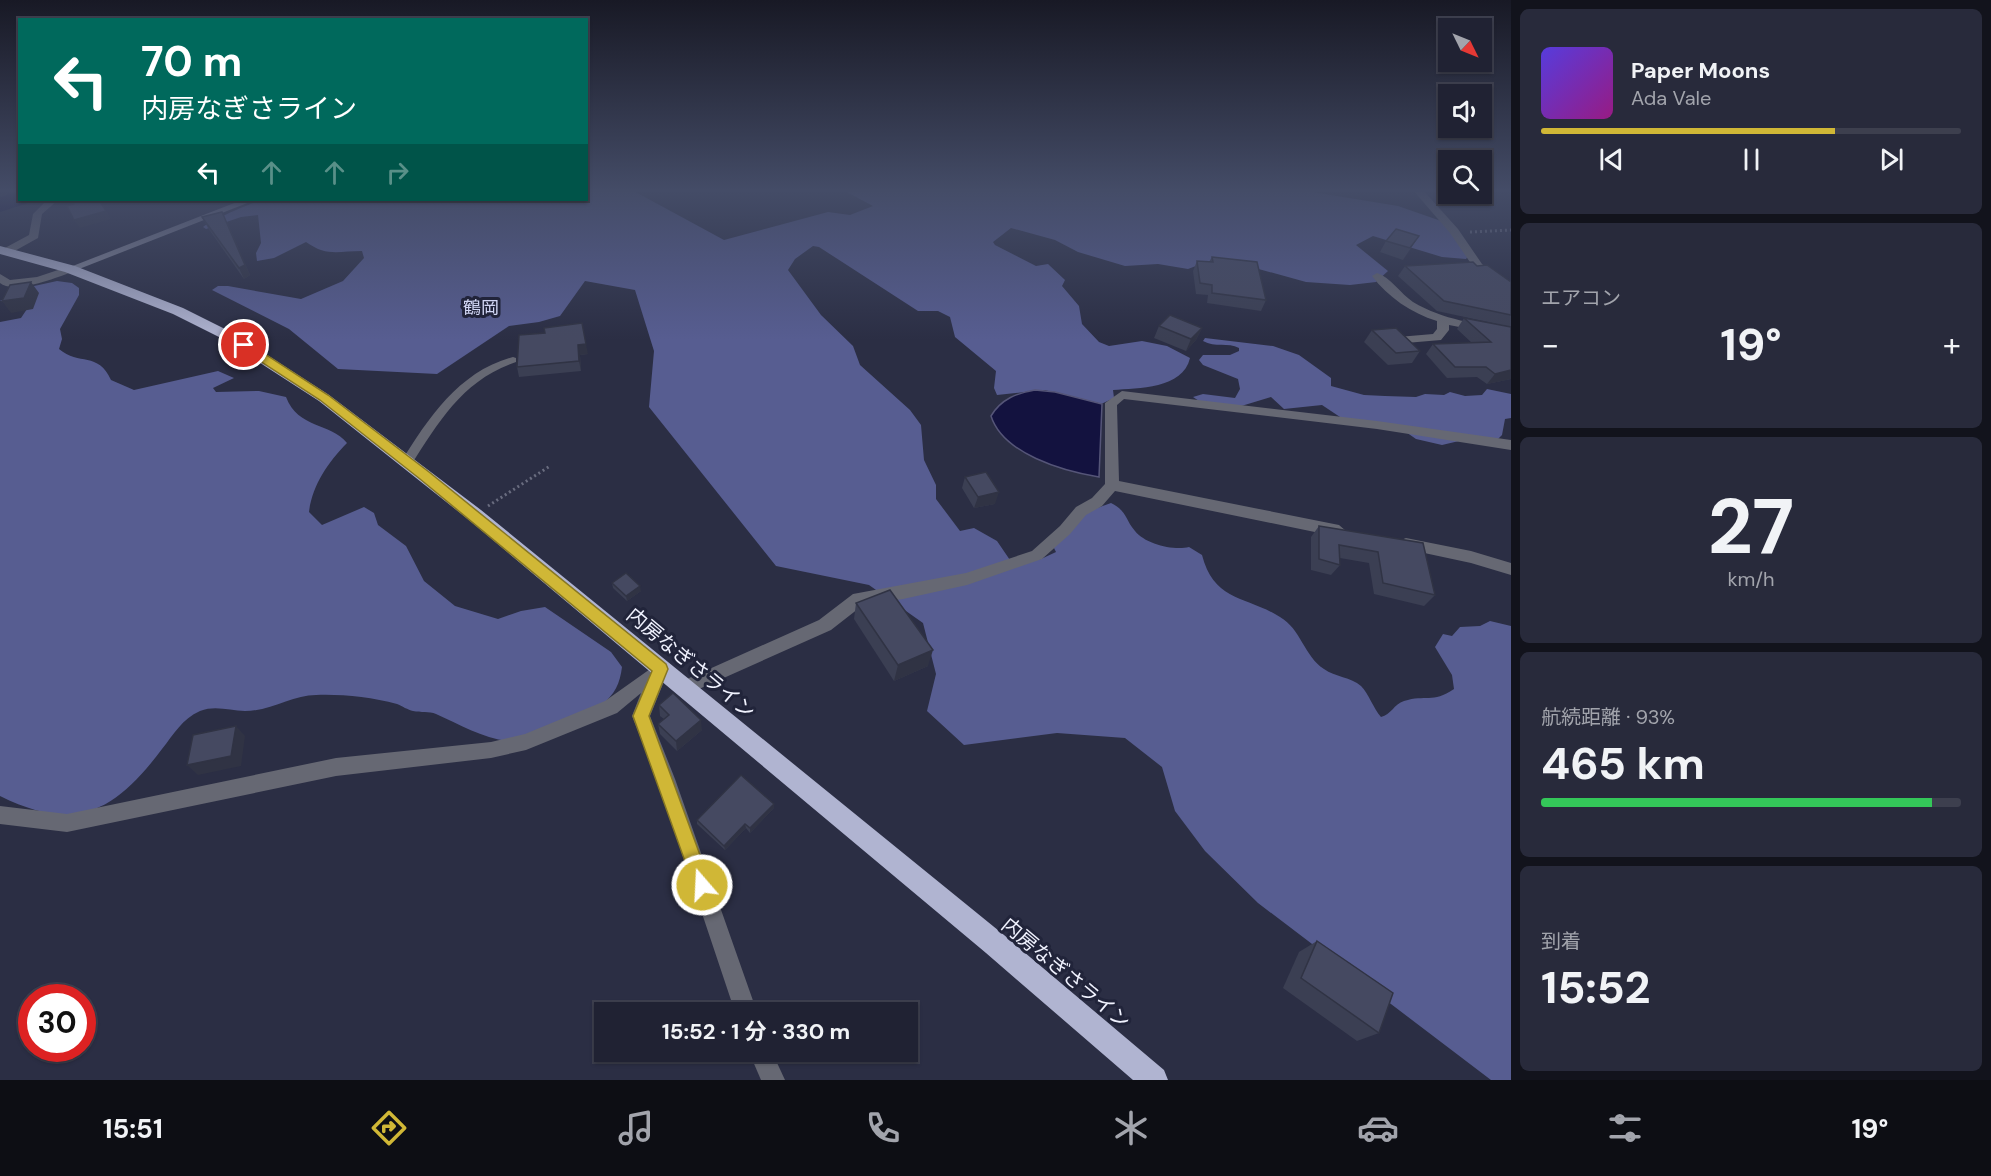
<!DOCTYPE html>
<html lang="ja">
<head>
<meta charset="utf-8">
<style>
	:root { --surface:#202233; --page:#282a3b; --text:#f1f3f6; --muted:#a2a4ac; --line:#3d3f4e; --accent:#d0b736 }
	body { margin:0; font-family:"DM Sans","Noto Sans JP",sans-serif; background:var(--page); color:var(--text); height:100vh; display:flex; flex-direction:column; font-size:22px; white-space:nowrap }
	* { box-sizing:border-box; margin:0 }
	p { font-size:20px; color:var(--muted) }
	.icon { flex:none; width:33px; height:33px; fill:none; stroke:currentColor; stroke-width:2; stroke-linecap:round; stroke-linejoin:round }
	.map { position:relative; flex:1; overflow:hidden }
	.drawer { display:flex; flex-direction:column; gap:9px; padding:9px; background:#12131c; width:480px }
	.drawer>* { flex:none }
	.top-card { position:absolute; left:18px; top:18px; width:570px; height:183px; border-radius:0px; box-shadow:0 2px 4px #0004,0 0 0 2px var(--line); background:#00695c; color:#fff; overflow:hidden }
	.needle { width:39px; rotate:133deg }
	.fabs { position:absolute; left:1438px; top:18px; display:grid; gap:12px }
	.fabs a { display:grid; place-items:center; width:54px; height:54px; border-radius:0px; background:var(--surface); box-shadow:0 2px 4px #0004,0 0 0 2px var(--line); font-size:30px }
	.speed { position:absolute; left:18px; top:984px; display:flex; gap:12px; font-size:30px; font-weight:700; text-align:center }
	.speed>* { display:grid; place-content:center; width:78px; height:78px; border-radius:50%; background:var(--surface); box-shadow:0 2px 4px #0004,0 0 0 2px var(--line); line-height:1 }
	.speed .limit { border:9px solid #d22; background:#fff; color:#111 }
	.pin { position:absolute; display:grid; place-items:center; width:51px; height:51px; color:#fff; margin:-26px; border:3px solid #fff; border-radius:50%; box-shadow:0 2px 6px #0007 }
	.me { position:absolute; width:66px; margin:-33px; rotate:341deg; stroke-linejoin:round; filter:drop-shadow(0 0 4px #0008) }
	.turn { display:flex; align-items:center; gap:21px; height:126px; padding:0 24px; font-size:27px }
	.turn .icon { width:78px; height:78px; stroke-width:2.5 }
	.turn b { display:block; font-size:42px; line-height:51px }
	.lanes { display:flex; align-items:center; height:57px; padding:0 24px; background:#0003; justify-content:center; gap:30px; direction:ltr }
	.lanes .off { opacity:.35 }
	.big { font-size:45px; font-weight:700; line-height:1.1 }
	.drawer .card { flex:1; display:flex; flex-direction:column; justify-content:center; gap:9px; min-width:0; padding:0 21px; border-radius:9px; background:var(--page) }
	.drawer .dial { align-items:center; gap:0 }
	.dial b { font-size:78px; line-height:1 }
	.song { display:flex; align-items:center; gap:18px }
	.cover { width:72px; height:72px; border-radius:9px; background:linear-gradient(135deg,hsl(250 70% 55%),hsl(310 70% 35%)) }
	.played { height:6px; border-radius:3px; background:linear-gradient(90deg,var(--accent) 70%,var(--line) 70%) }
	.keys { display:flex; justify-content:space-around; direction:ltr }
	.heat { display:flex; justify-content:space-between; align-items:center; font-size:33px; direction:ltr }
	.charge { height:9px; border-radius:4px; background:linear-gradient(90deg,#34c759 93%,var(--line) 0) }
	.trip { position:absolute; left:594px; top:1002px; width:324px; height:60px; border-radius:0px; background:var(--surface); box-shadow:0 2px 4px #0004,0 0 0 2px var(--line); font-weight:700; line-height:60px; text-align:center }
	.tabs { display:flex; height:96px; justify-content:space-around; align-items:center; background:#0d0e14; color:var(--muted) }
	.tabs .icon { width:42px; height:42px }
	.tabs .on { color:var(--accent) }
	.tabs b { font-size:27px; color:var(--text) }
	main { display:flex; flex:1; min-height:0 }
	.map>svg:first-child { display:block }
</style>
</head>
<body>
<main>
<div class="map">
<svg width="1511" height="1080" viewBox="0 0 1511 1080">
	<rect width="100%" height="100%" fill="#2b2e44"/>
	<!-- forest -->
	<g fill="#575d91">
		<path d="M587,189H630L724,240L828,212L850,215L873,206L841,189H1294L1398,206L1444,222L1468,256L1466,259L1442,257L1373,236L1356,245L1388,271L1376,282L1350,285L1306,282L1255,268L1201,264L1188,269L1158,264L1125,266L1078,252L1055,240L1011,228L993,242L995,245L1036,266L1048,264L1065,280L1062,286L1079,306L1082,324L1099,342L1109,346L1142,341L1167,346L1190,358C1183,389 1138,388 1113,390L1114,398L1099,405L1045,390L997,395L994,388L996,371L955,337L950,317L938,311H918L819,247L813,246L795,259L788,270L821,315L853,346L860,365L910,410L921,425L924,460L936,485V499L960,531L974,528L997,541L1012,563L1041,559L1056,552L1052,544L1086,512L1111,503C1128,512 1124,518 1135,531C1145,544 1174,551 1189,547L1202,555C1214,602 1247,596 1280,617C1301,629 1304,656 1324,669C1335,677 1351,677 1361,686C1369,694 1373,708 1381,717C1391,715 1394,704 1404,701C1426,694 1432,704 1454,689L1452,675L1435,647L1443,634L1452,636L1460,627L1480,626L1490,621L1511,626V1080H1491L1258,903L1205,851L1175,811L1162,767L1125,738L1057,733L964,745L927,711L936,674L923,623L869,585L776,566L649,407L654,351L635,290L585,281L560,316L539,322L509,326L437,374L338,369L289,329L212,290L218,286H228L301,299L343,281L364,258L362,251C338,251 327,257 306,242L274,258L257,261L256,253L261,243L258,215L241,217L206,229L203,227C210,221 256,200 264,200C284,197 302,204 321,200H586Z"/>
		<path d="M57,281L72,283L79,288V295L60,329L62,339L59,349C79,366 98,351 111,380L134,390L218,371L234,378L213,388L216,392L259,391L286,397C298,429 330,422 347,443C328,462 312,486 309,512L322,525L364,507L374,513L378,525L406,546L424,581L455,606L498,619L521,611L545,607L611,652L622,667C620,683 615,695 601,705C594,710 514,741 508,741C482,738 459,724 436,714C429,711 421,713 413,711C408,710 402,706 397,704C371,697 341,694 316,695C293,695 271,711 245,711C230,711 216,705 200,711C182,719 174,734 162,749C114,813 75,833 0,796V322L21,318L27,309L11,301H0L25,288Z"/>
		<path d="M1205,338L1273,346L1299,355L1331,378V386L1364,395L1385,396L1416,397L1425,394L1444,395L1450,392L1465,396L1482,395L1487,389L1511,394V418L1505,419L1502,435L1494,443L1459,441L1442,445L1416,439L1403,430L1346,421L1322,405L1284,409L1271,397L1238,407L1199,401L1193,397L1203,394L1235,398L1240,389L1238,379L1203,365L1199,360L1203,355H1230L1239,351V348C1228,342 1215,348 1203,341Z"/>
	</g>
	<!-- water -->
	<path fill="#13123f" stroke="#555578" stroke-width="1.5" d="M1035,390L1055,392L1102,404L1099,477C1063,471 1003,454 991,416C1001,399 1017,393 1035,390Z"/>
	<g fill="none" stroke-linecap="round" stroke-linejoin="round">
		<!-- river -->
		<path fill="#13123f" fill-rule="evenodd" d="M20,191V200H30L28,203L0,212V197Z"/>
		<!-- path -->
		<g stroke="#696c7f" stroke-width="3" stroke-dasharray="2 3" stroke-linecap="butt">
			<path d="M1470,232L1511,230"/>
			<path d="M488,506L550,466"/>
		</g>
		<!-- lane -->
		<path fill="#666873" fill-rule="evenodd" d="M513,357L516,358V362C463,380 440,420 411,465H403L401,462C429,417 460,371 513,357Z"/>
		<!-- street -->
		<g fill="#666873" fill-rule="evenodd">
			<path d="M1412,189H1422L1458,229L1482,264L1511,288V297L1474,268L1450,233Z"/>
			<path d="M47,200H58L42,214L38,238L11,253H3V249L29,235L33,214Z"/>
			<path d="M70,266L75,269L74,271C59,277 13,295 0,283V274L10,280L37,277Z"/>
			<path d="M1377,273C1390,277 1401,294 1413,302C1443,320 1477,324 1511,329V337L1449,325V330L1441,340L1394,344V338L1398,337L1433,334L1437,329V321C1411,313 1388,297 1372,276Z"/>
			<path d="M1122,391L1377,421L1511,440V450L1377,429L1124,399L1117,405L1119,481L1339,525L1346,531L1344,535L1339,537L1115,491L1102,506L1086,515L1070,534L1042,559L967,585L903,599L863,605L831,630L690,693L684,696L678,693L675,688L678,683L819,620L853,594L966,573L1032,551L1060,526L1076,507L1092,498L1105,484V403Z"/>
			<path d="M1406,538L1471,551L1511,563V575L1471,563L1401,548L1398,544L1401,540Z"/>
			<path d="M660,662L666,664L669,669L650,716L675,779L757,1012H735L657,779L632,716L641,693L617,713L526,750L491,758L336,776L67,832L0,824V806L67,814L336,758L491,742L525,734L605,701Z"/>
			<path d="M749,1052H772L785,1080H761Z"/>
		</g>
		<!-- secondary -->
		<path fill="#848799" fill-rule="evenodd" d="M242,200H255L74,271L65,269Z"/>
		<!-- highway -->
		<path fill="#b0b4d1" fill-rule="evenodd" d="M0,246L75,266L183,308L233,333L329,395L481,510L1004,935L1164,1070L1168,1080H1133L986,953L469,520L319,401L223,339L173,314L65,272L0,254Z"/>
	</g>
	<!-- wall -->
	<g fill="#3b3f53">
		<path d="M202,217L227,222L250,275L244,279L208,228Z"/>
		<path d="M1419,236L1403,260L1380,252L1386,241Z"/>
		<path d="M1212,257L1266,300L1261,311L1207,303L1208,295L1196,294L1193,271L1197,261L1209,262Z"/>
		<path d="M1405,266H1477L1511,282V327L1437,311L1398,276Z"/>
		<path d="M1464,318L1511,327V379L1487,384L1477,377L1447,378L1426,354L1433,344L1472,343L1457,329Z"/>
		<path d="M1159,326L1202,328L1196,340L1186,351L1154,338Z"/>
		<path d="M1372,330L1420,351L1412,363L1388,365L1364,342Z"/>
		<path d="M519,335L588,354L580,355L581,371L519,377L517,367Z"/>
		<path d="M965,477L995,504L974,508L962,488Z"/>
		<path d="M1319,526L1423,543L1435,595L1424,606L1374,594L1369,563L1340,558V565L1331,575L1311,570V537Z"/>
		<path d="M612,583L641,591L627,601L613,588Z"/>
		<path d="M856,603L928,666L894,681L854,619Z"/>
		<path d="M659,705L702,730L677,751L660,734L658,724L664,719L660,716Z"/>
		<path d="M774,808L750,833L746,828L725,850L697,824V820Z"/>
		<path d="M1317,941L1379,1033L1357,1041L1283,988L1299,952Z"/>
	</g>
	<!-- shaded-wall -->
	<g fill="#303344">
		<path d="M100,200L111,219L80,228L74,220Z"/>
		<path d="M222,212L250,275L244,279L239,268Z"/>
		<path d="M31,282L39,293L33,309L11,313L2,301Z"/>
		<path d="M1202,328L1196,340L1186,351L1191,339Z"/>
		<path d="M586,344L588,354L580,355L581,371L579,361L578,345Z"/>
		<path d="M1511,370V379L1487,384L1495,374Z"/>
		<path d="M999,492L995,504L974,508L978,497Z"/>
		<path d="M640,586L641,591L627,601L626,596Z"/>
		<path d="M933,650L928,666L894,681L898,665Z"/>
		<path d="M701,720L702,730L677,751L676,741Z"/>
		<path d="M236,726L245,736L241,766L198,775L187,765Z"/>
		<path d="M774,804V808L750,833V828Z"/>
		<path d="M745,824L746,828L725,850L724,846Z"/>
	</g>
	<!-- building -->
	<g fill="#454961" stroke="#303344" stroke-width="1.5">
		<path d="M70,200H99L106,211L74,220L67,206L74,204Z"/>
		<path d="M222,212L245,265L239,268L202,217Z"/>
		<path d="M1396,229L1419,236L1410,248L1386,241Z"/>
		<path d="M1212,257L1257,262L1266,300L1212,293V285L1200,283L1197,261L1213,262Z"/>
		<path d="M1473,262L1477,266L1487,265L1511,282V315L1444,301L1405,266Z"/>
		<path d="M31,282L24,298L2,301L10,285Z"/>
		<path d="M1170,315L1202,328L1191,339L1159,326Z"/>
		<path d="M1464,318L1511,327V370L1495,374L1486,367H1455L1433,344L1491,342Z"/>
		<path d="M582,323L586,344L578,345L579,361L517,367L519,335L545,333L544,328Z"/>
		<path d="M1396,328L1420,351L1396,353L1372,330Z"/>
		<path d="M986,472L999,492L978,497L965,477Z"/>
		<path d="M1319,526L1423,543L1435,595L1383,583L1378,552L1339,545L1340,565L1319,559Z"/>
		<path d="M626,573L640,586L626,596L612,583Z"/>
		<path d="M890,590L933,650L898,665L856,603Z"/>
		<path d="M673,693L701,720L676,741L658,724L669,715L659,705Z"/>
		<path d="M236,726L231,756L187,765L193,735Z"/>
		<path d="M741,775L774,804L750,828L745,824L724,846L697,820Z"/>
		<path d="M1317,941L1393,993L1379,1033L1301,978Z"/>
	</g>
	<!-- sky -->
	<linearGradient id="sky" x2="0" y2="1"><stop stop-color="#181925"/><stop offset="0.56" stop-color="#444c67"/><stop offset="1" stop-color="#444c67" stop-opacity="0"/></linearGradient>
	<rect width="1511" height="340" fill="url(#sky)"/>
	<!-- route -->
	<path fill="#d0b736" stroke="#877723" stroke-width="1.5" d="M240,343H248L328,395L429,472L666,664L668,669L649,716L711,885L709,892L702,894L696,892L633,716L652,671L420,479L320,400L240,348Z"/>
	<g text-anchor="middle" dominant-baseline="central" stroke-width="6" stroke-linejoin="round" paint-order="stroke">
		<!-- far-quarter labels -->
		<g font-size="18" fill="#d1d6f4" stroke="#21243a">
			<text x="481" y="308">鶴岡</text>
		</g>
		<!-- street labels -->
		<g font-size="20" fill="#f0f2fe" stroke="#21243a">
			<text transform="translate(691 663) rotate(40)">内房なぎさライン</text>
			<text transform="translate(1066 973) rotate(40)">内房なぎさライン</text>
		</g>
	</g>
</svg>
<div class="fabs">
<a><svg class="needle" viewBox="-14 -14 28 28"><path d="M0-13l5 13h-10z" fill="#e53935"/><path d="M0 13l5-13h-10z" fill="#a2a4ac"/></svg></a>
<a><svg class="icon" aria-label="sound" viewBox="0 0 24 24"><path d="M4 9h4l5-4v14l-5-4H4zM17 9q2 3 0 6"/></svg></a>
<a><svg class="icon" aria-label="search" viewBox="0 0 24 24"><circle cx="10" cy="10" r="6"/><path d="M15 15l6 6"/></svg></a>
</div>
<div class="speed"><div class="limit">30</div></div>
<div class="pin" style="left:244px;top:345px;background:#d93025"><svg class="icon" aria-label="arrive" viewBox="0 0 24 24"><path d="M6 21V4h12l-3 4 3 4H6"/></svg></div>
<svg class="me" style="left:702px;top:885px" viewBox="-20 -20 40 40"><circle r="17" fill="#d0b736" stroke="#fff" stroke-width="3"/><path d="M0-11L8 9 0 5-8 9z" fill="#fff"/></svg>
<div class="trip">15:52 · 1 分 · 330 m</div>
<div class="top-card">
<div class="turn"><svg class="icon" aria-label="left" viewBox="0 0 24 24"><path d="M17 20v-9H6M10 6l-5 5 5 5"/></svg><div><b>70 m</b>内房なぎさライン</div></div>
<div class="lanes"><svg class="icon" aria-label="left" viewBox="0 0 24 24"><path d="M17 20v-9H6M10 6l-5 5 5 5"/></svg><svg class="icon off" aria-label="ahead" viewBox="0 0 24 24"><path d="M12 20V5M6 11l6-6 6 6"/></svg><svg class="icon off" aria-label="ahead" viewBox="0 0 24 24"><path d="M12 20V5M6 11l6-6 6 6"/></svg><svg class="icon off" aria-label="right" viewBox="0 0 24 24"><path d="M7 20v-9h11M14 6l5 5-5 5"/></svg></div>
</div>
</div>
<section class="drawer">
<div class="card">
<div class="song"><i class="cover"></i><div><b>Paper Moons</b><p>Ada Vale</p></div></div>
<div class="played"></div>
<div class="keys"><svg class="icon" aria-label="previous" viewBox="0 0 24 24"><path d="M18 5L8 12l10 7zM5 5v14"/></svg><svg class="icon" aria-label="pause" viewBox="0 0 24 24"><path d="M8 5v14M16 5v14"/></svg><svg class="icon" aria-label="next" viewBox="0 0 24 24"><path d="M6 5l10 7-10 7zM19 5v14"/></svg></div>
</div>
<div class="card"><p>エアコン</p>
<div class="heat"><a>−</a><b class="big">19°</b><a>+</a></div>
</div>
<div class="card dial"><b>27</b><p>km/h</p></div>
<div class="card"><p>航続距離 · 93%</p><b class="big">465 km</b><div class="charge"></div></div>
<div class="card"><p>到着</p><b class="big">15:52</b></div>
</section>
</main>
<nav class="tabs">
<b>15:51</b>
<svg class="icon on" aria-label="directions" viewBox="0 0 24 24"><path d="M12 3l9 9-9 9-9-9zM9 14v-3h6M13 9l2 2-2 2"/></svg>
<svg class="icon" aria-label="music" viewBox="0 0 24 24"><path d="M9 18V5l10-2v13"/><circle cx="6" cy="18" r="3"/><circle cx="16" cy="16" r="3"/></svg>
<svg class="icon" aria-label="phone" viewBox="0 0 24 24"><path d="M5 4h4l2 5-3 2q2 4 5 5l2-3 5 2v4C11 20 4 13 5 4z"/></svg>
<svg class="icon" aria-label="climate" viewBox="0 0 24 24"><path d="M12 3v18M4 7l16 10M4 17L20 7"/></svg>
<svg class="icon" aria-label="car" viewBox="0 0 24 24"><path d="M5 17H2v-5l4-1 3-4h7l3 4 3 1v5h-3M9 17h6M6 11h13"/><circle cx="7" cy="17" r="2"/><circle cx="17" cy="17" r="2"/></svg>
<svg class="icon" aria-label="filters" viewBox="0 0 24 24"><path d="M4 7h16M4 17h16"/><circle cx="9" cy="7" r="2"/><circle cx="15" cy="17" r="2"/></svg>
<b>19°</b>
</nav>
</body>
</html>
